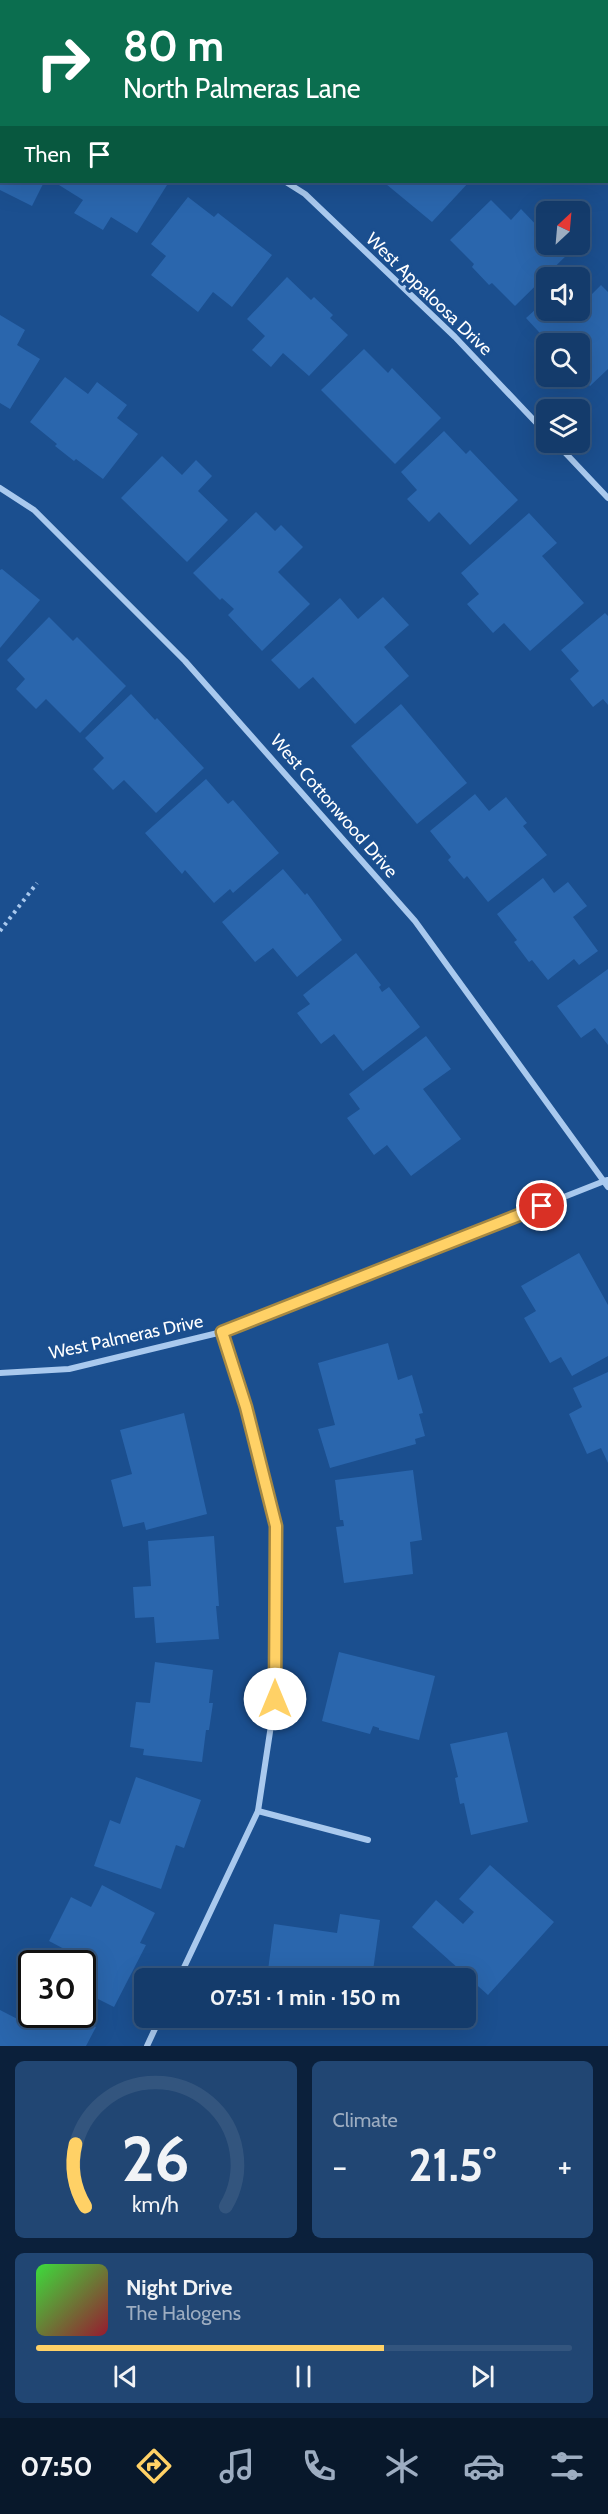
<!DOCTYPE html>
<html lang="en">
<head>
<meta charset="utf-8">
<style>
	:root { --surface:#143b6b; --page:#214673; --text:#f1f3f6; --muted:#9dadc1; --line:#33557e; --accent:#ffd166 }
	body { margin:0; font-family:Cabin,sans-serif; background:var(--page); color:var(--text); height:100vh; display:flex; flex-direction:column; font-size:22px; white-space:nowrap }
	* { box-sizing:border-box; margin:0 }
	p { font-size:20px; color:var(--muted) }
	.icon { flex:none; width:33px; height:33px; fill:none; stroke:currentColor; stroke-width:2; stroke-linecap:round; stroke-linejoin:round }
	.map { position:relative; height:2046px; overflow:hidden }
	.drawer { display:flex; flex-direction:column; gap:15px; padding:15px; background:#0b203b; flex:1 }
	.drawer>* { flex:none }
	.guide { position:absolute; left:0px; top:0px; width:609px; height:183px; box-shadow:0 6px 24px #0002,0 0 0 2px var(--line); background:#0b6e4f; color:#fff; overflow:hidden }
	.needle { width:39px; rotate:26deg }
	.buttons { position:absolute; left:536px; top:201px; display:grid; gap:12px }
	.buttons a { display:grid; place-items:center; width:54px; height:54px; border-radius:9px; background:var(--surface); box-shadow:0 6px 24px #0002,0 0 0 2px var(--line); font-size:30px }
	.speed { position:absolute; left:18px; top:1950px; display:flex; gap:12px; font-size:30px; font-weight:700; text-align:center }
	.speed>* { display:grid; place-content:center; width:78px; height:78px; border-radius:50%; background:var(--surface); box-shadow:0 6px 24px #0002,0 0 0 2px var(--line); line-height:1 }
	.speed .limit { border:3px solid #111; border-radius:9px; background:#fff; color:#111 }
	.pin { position:absolute; display:grid; place-items:center; width:51px; height:51px; color:#fff; margin:-26px; border:3px solid #fff; border-radius:50%; box-shadow:0 2px 6px #0007 }
	.me { position:absolute; width:66px; margin:-33px; rotate:0deg; stroke-linejoin:round; filter:drop-shadow(0 0 4px #0008) }
	.turn { display:flex; align-items:center; gap:21px; height:126px; padding:0 24px; font-size:27px }
	.turn .icon { width:78px; height:78px; stroke-width:2.5 }
	.turn b { display:block; font-size:42px; line-height:51px }
	.then { display:flex; align-items:center; height:57px; padding:0 24px; background:#0003; gap:12px; font-size:22px }
	.big { font-size:45px; font-weight:700; line-height:1.1 }
	.drawer .widget { flex:1; display:flex; flex-direction:column; justify-content:center; gap:9px; min-width:0; padding:0 21px; border-radius:9px; background:var(--page) }
	.drawer .dial { align-items:center; gap:0 }
	.dial svg { height:156px; overflow:visible; fill:none; stroke:var(--line); stroke-width:7; stroke-linecap:round; text-anchor:middle }
	.dial text { fill:var(--text); stroke:none }
	.song { display:flex; align-items:center; gap:18px }
	.cover { width:72px; height:72px; border-radius:9px; background:linear-gradient(135deg,hsl(120 70% 55%),hsl(350 70% 35%)) }
	.played { height:6px; border-radius:3px; background:linear-gradient(90deg,var(--accent) 65%,var(--line) 65%) }
	.keys { display:flex; justify-content:space-around; direction:ltr }
	.heat { display:flex; justify-content:space-between; align-items:center; font-size:33px; direction:ltr }
	.drawer .tiles { flex:1; display:grid; gap:15px; grid-template-columns:1fr 1fr }
	.widget:last-child { grid-column:span 2 }
	.trip { position:absolute; left:134px; top:1968px; width:342px; height:60px; border-radius:9px; background:var(--surface); box-shadow:0 6px 24px #0002,0 0 0 2px var(--line); font-weight:700; line-height:60px; text-align:center }
	.tabs { display:flex; height:96px; justify-content:space-around; align-items:center; background:#08182b; color:var(--muted) }
	.tabs .icon { width:42px; height:42px }
	.tabs .current { color:var(--accent) }
	.tabs b { font-size:27px; color:var(--text) }
	.map>svg:first-child { display:block }
</style>
</head>
<body>
<div class="map">
<svg width="608" height="2046" viewBox="0 0 608 2046">
	<rect width="100%" height="100%" fill="#1b4f8f"/>
	<!-- building -->
	<g fill="#2a66ad">
		<path d="M0,182H44L32,206L0,190Z"/>
		<path d="M61,182H162L167,185L137,233L111,217L103,230L74,213L83,200L59,185Z"/>
		<path d="M388,182H469L432,222L386,184Z"/>
		<path d="M188,197L214,217L218,213L272,255L232,307L213,292L198,312L151,275L166,256L151,244Z"/>
		<path d="M491,200L511,220L521,209L544,233L546,230V244H570L574,248L515,306L492,283L489,285L472,267L474,264L450,240Z"/>
		<path d="M287,277L311,300L314,297L333,315L330,318L348,335L309,376L283,353L271,367L252,350L265,336L247,319Z"/>
		<path d="M601,285L608,292V369L590,386L579,374V344H550L526,318L546,300V310H579V289L588,298Z"/>
		<path d="M0,315L25,330L17,345L40,359L10,409L0,403Z"/>
		<path d="M364,349L388,373L392,368L441,418L395,464L321,390Z"/>
		<path d="M65,377L88,394L97,382L127,405L117,418L138,434L103,479L76,459L74,461L55,446L57,444L30,422Z"/>
		<path d="M444,431L466,454L470,450L518,500L470,545L439,512L429,522L407,499L417,490L401,472Z"/>
		<path d="M162,456L182,475L196,460L212,476L198,491L228,520L187,562L121,498Z"/>
		<path d="M256,512L275,531L281,525L303,547L278,572L310,604L262,651L228,615L234,609L222,598L220,600L193,573Z"/>
		<path d="M529,513L557,543L542,556L584,603L530,651L504,623L493,633L467,604L479,594L461,573Z"/>
		<path d="M2,569L40,600L0,648V570Z"/>
		<path d="M383,597L409,625L384,647L409,676L355,724L313,677L299,689L271,660L340,598L358,619Z"/>
		<path d="M605,613L608,616V705L603,699L593,707L570,679L579,671L561,650Z"/>
		<path d="M49,617L73,641L77,637L126,686L80,733L46,699L36,709L16,689L25,679L7,660Z"/>
		<path d="M131,694L155,720L157,718L204,768L156,813L124,780L113,790L93,769L104,758L85,738Z"/>
		<path d="M401,704L467,783L417,824L351,746Z"/>
		<path d="M206,779L228,804L233,800L279,853L233,893L230,889L214,903L185,870L182,874L145,833Z"/>
		<path d="M475,794L489,811L506,797L527,823L523,826L547,855L488,902L467,876L464,879L448,860L451,857L430,831Z"/>
		<path d="M283,869L305,895L307,893L342,940L297,977L273,948L255,962L222,922Z"/>
		<path d="M543,878L554,893L568,882L587,906L573,917L598,951L579,965L574,959L548,980L532,960L529,962L514,942L517,940L497,914Z"/>
		<path d="M356,953L381,985L379,987L382,992L389,987L420,1027L363,1071L334,1034L321,1044L297,1013L310,1004L303,995Z"/>
		<path d="M608,969V1045L595,1028L581,1038L557,1006Z"/>
		<path d="M426,1036L451,1069L423,1089L461,1139L411,1176L387,1145L374,1155L347,1118L360,1109L349,1094Z"/>
		<path d="M579,1253L608,1305V1356L572,1376L561,1357L550,1363L524,1318L536,1311L521,1286Z"/>
		<path d="M388,1343L398,1380L412,1375L423,1413L419,1414L425,1436L415,1439L416,1444L330,1468L318,1429L335,1425L318,1363Z"/>
		<path d="M608,1372V1463L601,1448L587,1454L569,1414L582,1407L573,1388Z"/>
		<path d="M184,1413L207,1514L146,1530L144,1522L123,1527L111,1480L132,1474L120,1430Z"/>
		<path d="M413,1470L422,1540L410,1542L413,1574L344,1583L336,1527L344,1526L343,1520H340L335,1480Z"/>
		<path d="M214,1536L219,1606H216L219,1639L156,1643L154,1617L135,1618L133,1587L151,1586L148,1541Z"/>
		<path d="M339,1652L435,1676L419,1740L379,1730V1728L373,1726L370,1734L322,1721Z"/>
		<path d="M155,1662L213,1670L209,1703H213L209,1730H206L202,1762L143,1755L144,1749L130,1747L136,1702L150,1703Z"/>
		<path d="M507,1732L528,1822L471,1835L464,1803L460,1804L455,1778L458,1777L450,1744Z"/>
		<path d="M136,1777L201,1800L184,1848L176,1845L161,1889L94,1866L110,1820L120,1824Z"/>
		<path d="M490,1865L554,1922L488,1995L412,1927L436,1900L463,1924L474,1912L459,1899Z"/>
		<path d="M102,1885L155,1913L140,1943L146,1945L114,2007L82,1991V1964H62L68,1951L49,1941L71,1897L91,1907Z"/>
		<path d="M340,1914L380,1920L372,1978H267L274,1924L337,1933Z"/>
		<path d="M0,2010L31,2026L37,2014H72L96,2027L86,2046H0Z"/>
	</g>
	<g fill="none" stroke-linecap="round" stroke-linejoin="round">
		<!-- path -->
		<path stroke="#a9c9ee" stroke-width="4" stroke-dasharray="3 4.5" stroke-linecap="butt" d="M0,931L37,883"/>
		<!-- minor -->
		<g stroke="#a9c9ee" stroke-width="6">
			<path d="M0,17L2,18"/>
			<path d="M286,182L305,194L455,337L546,433"/>
			<path d="M555,442L608,498"/>
			<path d="M0,488L34,510L185,661L415,921L608,1187"/>
			<path d="M0,1373L69,1369L222,1332L607,1180"/>
			<path d="M258,1811L368,1840"/>
			<path d="M179,1978L258,1811L275,1699L276,1526L246,1407L222,1332"/>
			<path d="M147,2046L160,2018"/>
		</g>
	</g>
	<g fill="none" stroke-linecap="round" stroke-linejoin="round">
		<defs>
			<path id="route" d="M275,1699L276,1526L246,1407L222,1332L542,1206"/>
		</defs>
		<!-- route casing -->
		<use href="#route" stroke="#a68842" stroke-width="15"/>
		<!-- route -->
		<use href="#route" stroke="#ffd166" stroke-width="10"/>
	</g>
	<g text-anchor="middle" dominant-baseline="central" stroke-width="6" stroke-linejoin="round" paint-order="stroke">
		<!-- street labels -->
		<g font-size="18" fill="#fff" stroke="#1b4f8f">
			<text transform="translate(429 294) rotate(44)">West Appaloosa Drive</text>
			<text transform="translate(334 806) rotate(49)">West Cottonwood Drive</text>
			<text transform="translate(126 1337) rotate(-12)">West Palmeras Drive</text>
		</g>
	</g>
</svg>
<div class="buttons">
<a><svg class="needle" viewBox="-14 -14 28 28"><path d="M0-13l5 13h-10z" fill="#e53935"/><path d="M0 13l5-13h-10z" fill="#9dadc1"/></svg></a>
<a><svg class="icon" aria-label="sound" viewBox="0 0 24 24"><path d="M4 9h4l5-4v14l-5-4H4zM17 9q2 3 0 6"/></svg></a>
<a><svg class="icon" aria-label="search" viewBox="0 0 24 24"><circle cx="10" cy="10" r="6"/><path d="M15 15l6 6"/></svg></a>
<a><svg class="icon" aria-label="layers" viewBox="0 0 24 24"><path d="M12 4l9 5-9 5-9-5zM3 14l9 5 9-5"/></svg></a>
</div>
<div class="speed"><div class="limit">30</div></div>
<div class="pin" style="left:542px;top:1206px;background:#d93025"><svg class="icon" aria-label="arrive" viewBox="0 0 24 24"><path d="M6 21V4h12l-3 4 3 4H6"/></svg></div>
<svg class="me" style="left:275px;top:1699px" viewBox="-20 -20 40 40"><circle r="19" fill="#fff"/><path d="M0-13L10 11 0 6-10 11z" fill="#ffd166"/></svg>
<div class="trip">07:51 · 1 min · 150 m</div>
<div class="guide">
<div class="turn"><svg class="icon" aria-label="right" viewBox="0 0 24 24"><path d="M7 20v-9h11M14 6l5 5-5 5"/></svg><div><b>80 m</b>North Palmeras Lane</div></div>
<div class="then">Then<svg class="icon" aria-label="arrive" viewBox="0 0 24 24"><path d="M6 21V4h12l-3 4 3 4H6"/></svg></div>
</div>
</div>
<section class="drawer">
<div class="tiles">
<div class="widget dial"><svg viewBox="0 0 100 80">
<path d="M14 69A42 42 0 1 1 86 69"/>
<path d="M14 69A42 42 0 0 1 9 37" stroke="#ffd166"/>
<text x="50" y="56" font-size="32" font-weight="700">26</text>
<text x="50" y="72" font-size="11">km/h</text>
</svg></div>
<div class="widget"><p>Climate</p>
<div class="heat"><a>−</a><b class="big">21.5°</b><a>+</a></div>
</div>
<div class="widget">
<div class="song"><i class="cover"></i><div><b>Night Drive</b><p>The Halogens</p></div></div>
<div class="played"></div>
<div class="keys"><svg class="icon" aria-label="previous" viewBox="0 0 24 24"><path d="M18 5L8 12l10 7zM5 5v14"/></svg><svg class="icon" aria-label="pause" viewBox="0 0 24 24"><path d="M8 5v14M16 5v14"/></svg><svg class="icon" aria-label="next" viewBox="0 0 24 24"><path d="M6 5l10 7-10 7zM19 5v14"/></svg></div>
</div>
</div>
</section>
<nav class="tabs">
<b>07:50</b>
<svg class="icon current" aria-label="directions" viewBox="0 0 24 24"><path d="M12 3l9 9-9 9-9-9zM9 14v-3h6M13 9l2 2-2 2"/></svg>
<svg class="icon" aria-label="music" viewBox="0 0 24 24"><path d="M9 18V5l10-2v13"/><circle cx="6" cy="18" r="3"/><circle cx="16" cy="16" r="3"/></svg>
<svg class="icon" aria-label="phone" viewBox="0 0 24 24"><path d="M5 4h4l2 5-3 2q2 4 5 5l2-3 5 2v4C11 20 4 13 5 4z"/></svg>
<svg class="icon" aria-label="climate" viewBox="0 0 24 24"><path d="M12 3v18M4 7l16 10M4 17L20 7"/></svg>
<svg class="icon" aria-label="car" viewBox="0 0 24 24"><path d="M5 17H2v-5l4-1 3-4h7l3 4 3 1v5h-3M9 17h6M6 11h13"/><circle cx="7" cy="17" r="2"/><circle cx="17" cy="17" r="2"/></svg>
<svg class="icon" aria-label="filters" viewBox="0 0 24 24"><path d="M4 7h16M4 17h16"/><circle cx="9" cy="7" r="2"/><circle cx="15" cy="17" r="2"/></svg>
</nav>
</body>
</html>
